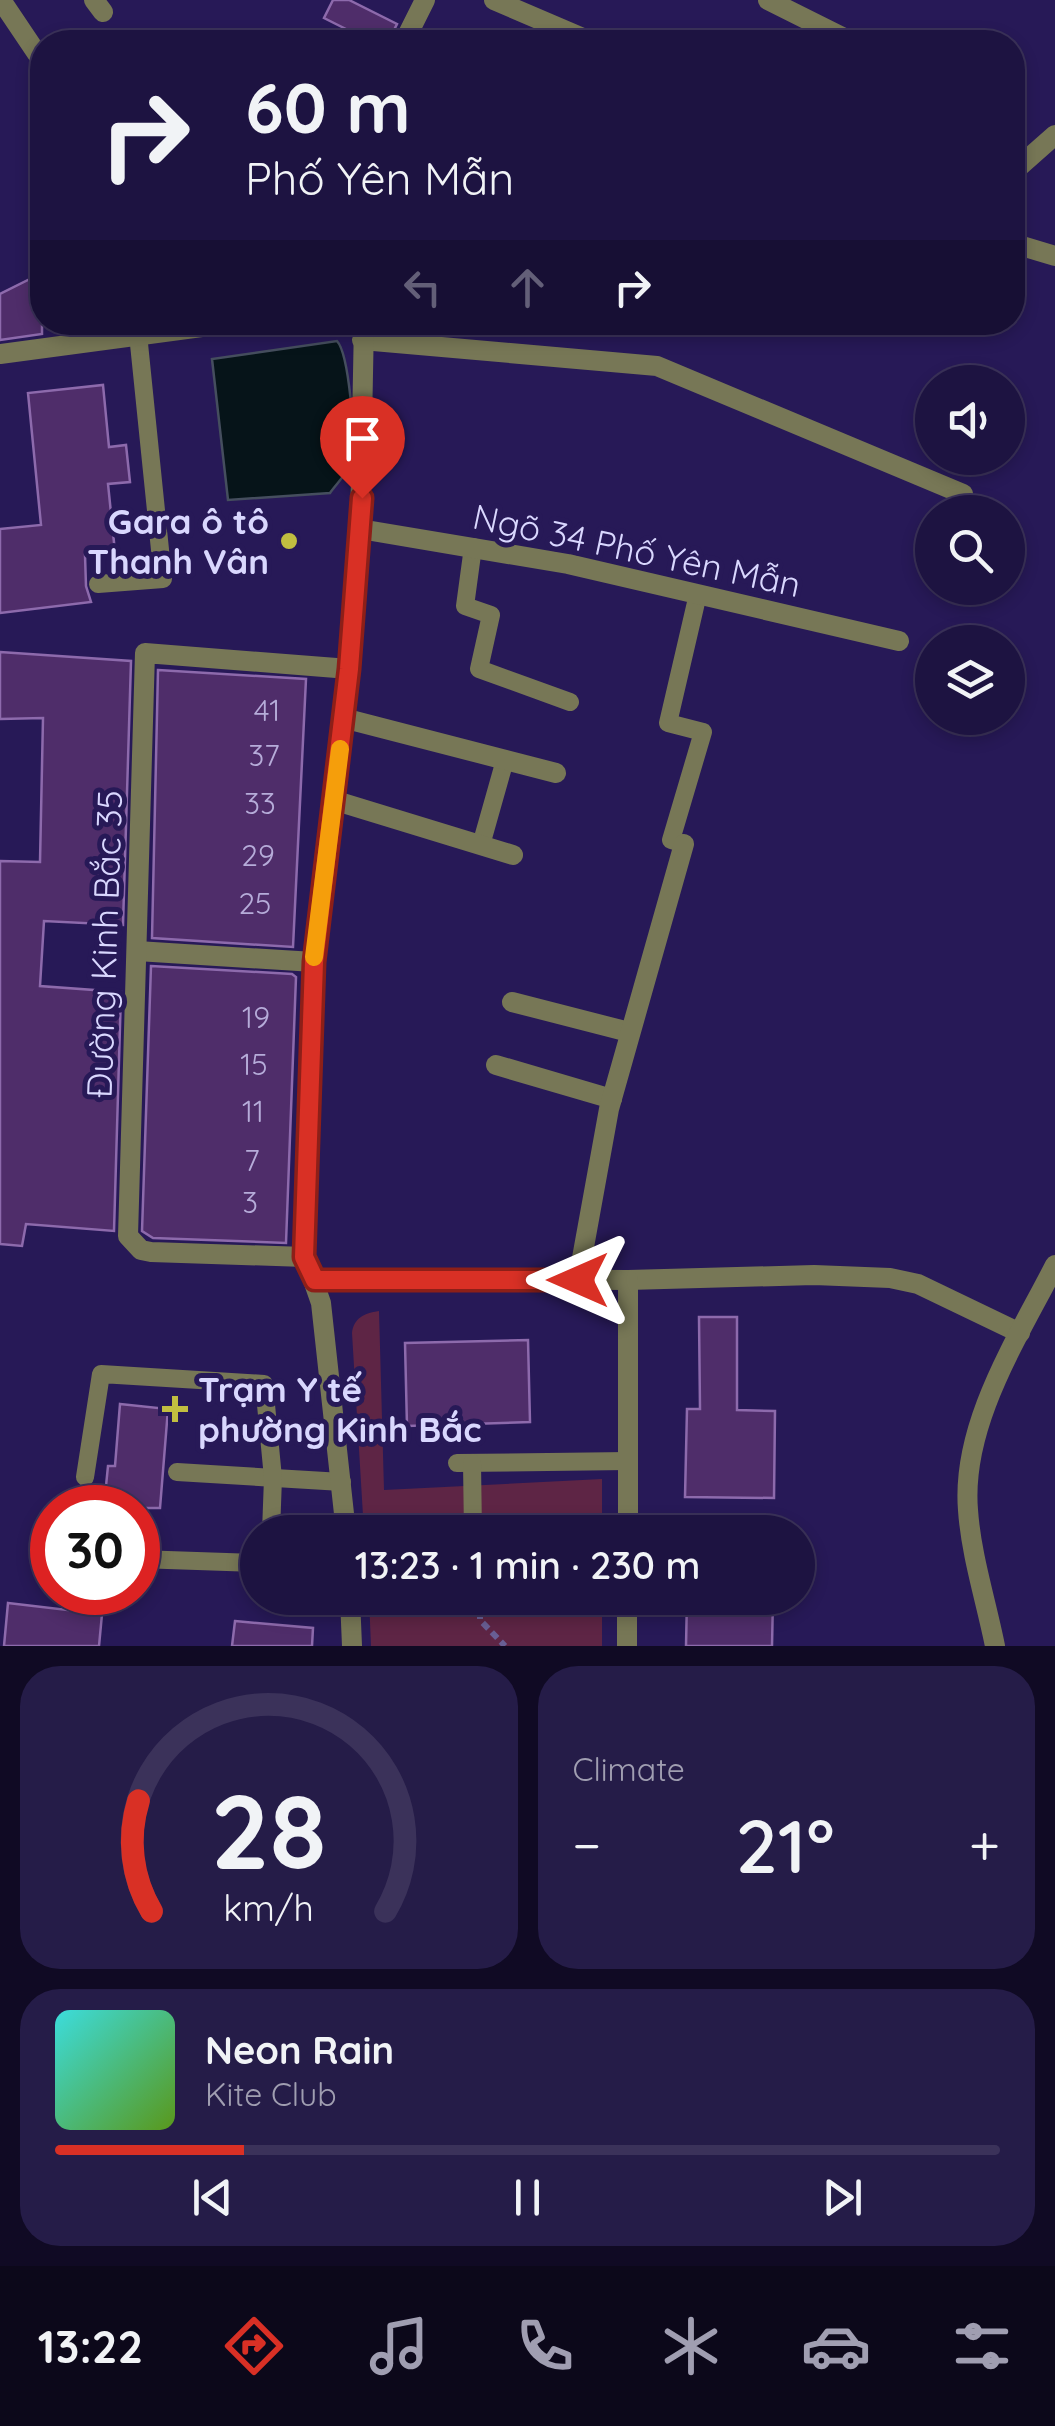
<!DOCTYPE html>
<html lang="en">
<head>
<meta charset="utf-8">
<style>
	:root { --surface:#1d1341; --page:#251c48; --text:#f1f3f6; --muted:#a09eb1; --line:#3b325a; --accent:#d93025 }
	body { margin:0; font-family:Quicksand,sans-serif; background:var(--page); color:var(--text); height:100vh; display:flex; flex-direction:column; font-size:38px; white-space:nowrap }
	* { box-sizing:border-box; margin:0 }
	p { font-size:32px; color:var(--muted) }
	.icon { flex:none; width:55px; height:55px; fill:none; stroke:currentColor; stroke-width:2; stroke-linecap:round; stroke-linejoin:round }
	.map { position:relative; height:1646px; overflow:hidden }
	.side { display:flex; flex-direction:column; gap:20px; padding:20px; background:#100a24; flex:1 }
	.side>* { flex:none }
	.top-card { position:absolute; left:30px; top:30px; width:995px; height:305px; border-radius:40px; box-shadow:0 5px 15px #0003,0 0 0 2px var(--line); background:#1d1341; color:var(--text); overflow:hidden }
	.buttons { position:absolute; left:915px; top:365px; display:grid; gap:20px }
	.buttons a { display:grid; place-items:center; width:110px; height:110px; border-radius:50%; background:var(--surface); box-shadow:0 5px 15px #0003,0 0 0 2px var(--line); font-size:50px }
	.speed { position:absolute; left:30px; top:1485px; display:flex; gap:20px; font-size:50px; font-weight:700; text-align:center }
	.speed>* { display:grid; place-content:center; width:130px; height:130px; border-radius:50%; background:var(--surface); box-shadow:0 5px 15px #0003,0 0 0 2px var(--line); line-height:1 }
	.speed .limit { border:15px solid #d22; background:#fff; color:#111 }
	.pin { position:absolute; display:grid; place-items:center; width:85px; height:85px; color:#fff; margin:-102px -42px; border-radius:50% 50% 50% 0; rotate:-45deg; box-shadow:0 0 10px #0007 }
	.pin .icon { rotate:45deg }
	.me { position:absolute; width:110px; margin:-55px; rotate:270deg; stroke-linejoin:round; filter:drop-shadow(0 0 8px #0008) }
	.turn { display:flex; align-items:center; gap:35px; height:210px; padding:0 50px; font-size:45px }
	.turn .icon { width:130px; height:130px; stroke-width:2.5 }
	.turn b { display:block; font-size:70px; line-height:85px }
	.lanes { display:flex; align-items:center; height:95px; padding:0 50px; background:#0003; justify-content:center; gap:50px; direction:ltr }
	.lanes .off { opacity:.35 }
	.big { font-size:75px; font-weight:600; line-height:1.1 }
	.side .widget { flex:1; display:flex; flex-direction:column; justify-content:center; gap:15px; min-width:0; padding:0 35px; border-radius:40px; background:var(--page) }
	.side .dial { align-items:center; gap:0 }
	.dial svg { height:260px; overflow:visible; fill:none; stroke:var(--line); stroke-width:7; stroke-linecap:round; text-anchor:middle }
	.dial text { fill:var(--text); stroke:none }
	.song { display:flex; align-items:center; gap:30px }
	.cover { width:120px; height:120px; border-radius:15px; background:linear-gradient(135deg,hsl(180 70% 55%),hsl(90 70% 35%)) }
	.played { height:10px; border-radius:5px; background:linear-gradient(90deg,var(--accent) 20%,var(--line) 20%) }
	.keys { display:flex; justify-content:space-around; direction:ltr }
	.heat { display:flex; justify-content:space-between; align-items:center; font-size:55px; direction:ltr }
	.side .tiles { flex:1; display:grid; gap:20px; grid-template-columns:1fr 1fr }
	.widget:last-child { grid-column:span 2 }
	.trip { position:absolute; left:240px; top:1515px; width:575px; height:100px; border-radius:50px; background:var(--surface); box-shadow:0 5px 15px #0003,0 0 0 2px var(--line); font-weight:600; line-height:100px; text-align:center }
	.tabs { display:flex; height:160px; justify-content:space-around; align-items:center; background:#0c081a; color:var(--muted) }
	.tabs .icon { width:70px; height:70px }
	.tabs .selected { color:var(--accent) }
	.tabs b { font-size:45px; color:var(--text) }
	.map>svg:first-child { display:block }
</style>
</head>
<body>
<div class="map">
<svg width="1055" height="1646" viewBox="0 0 1055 1646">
	<rect width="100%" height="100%" fill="#271957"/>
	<!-- green -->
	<g fill="#5e2545">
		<path d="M379,1311L384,1490L602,1479V1532H364L352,1333C354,1318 364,1313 379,1311Z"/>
		<path d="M369,1598H602V1646H371Z"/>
	</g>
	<!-- water -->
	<path fill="#061419" stroke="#454e5e" stroke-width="2.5" d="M337,341C349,354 356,440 352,460C349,472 337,483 330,493L228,500L212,359Z"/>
	<!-- building -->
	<g fill="#4f2d6a" stroke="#8d6aac" stroke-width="2.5">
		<path d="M333,0H349L397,24L388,42H372L324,18Z"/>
		<path d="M42,273V334L0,340V294Z"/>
		<path d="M103,385L109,447L126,445L130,482L108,484L115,552L85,555L86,586L91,602L0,613V529L41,525L28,393Z"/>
		<path d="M0,652L131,661L123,925L44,921L40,986L121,992L114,1231L26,1224L22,1246L0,1244V861L40,862L43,718L0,719Z"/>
		<path d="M158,670L306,679L293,947L152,938Z"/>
		<path d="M151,966L292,974L296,977L286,1243L153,1238L142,1231Z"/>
		<path d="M699,1317H737V1410L775,1411L774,1498L685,1497L687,1409H700Z"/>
		<path d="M528,1340L530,1422L407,1426L405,1343Z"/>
		<path d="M120,1404L168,1409L160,1508H111L112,1497L105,1496L108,1466H115Z"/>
		<path d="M687,1598H773L772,1646H686Z"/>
		<path d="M8,1603L102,1614L99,1646H4Z"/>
		<path d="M235,1621L313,1628L312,1646H232Z"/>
	</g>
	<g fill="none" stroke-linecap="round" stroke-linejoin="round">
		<!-- path -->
		<path stroke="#695f95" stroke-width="6" stroke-dasharray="8 5" stroke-linecap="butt" d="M480,1598V1620L505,1646"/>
		<!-- service -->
		<g stroke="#777756" stroke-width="18">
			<path d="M473,547L465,606L491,615L479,669L570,702"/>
			<path d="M98,584L163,579L138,334"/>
			<path d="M684,844L671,840L703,732L668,723L698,594"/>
			<path d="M481,845L505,760"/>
			<path d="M457,1463L628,1461"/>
			<path d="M472,1463L473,1532"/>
			<path d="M177,1472L342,1482"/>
			<path d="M85,1477L101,1374L264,1384L273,1478L271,1532"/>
			<path d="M138,1559L258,1563"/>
		</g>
		<!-- minor -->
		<g stroke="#777756" stroke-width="20">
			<path d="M1,0L42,61"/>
			<path d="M94,0L103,12"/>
			<path d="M494,0L592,42"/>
			<path d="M768,0L852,42"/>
			<path d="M302,42H310"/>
			<path d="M404,42L425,0"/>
			<path d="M1012,173L1055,135"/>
			<path d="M1012,243L1055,256"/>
			<path d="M362,340L657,366L963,494"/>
			<path d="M0,354L239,322"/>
			<path d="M360,529L568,564L899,641"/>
			<path d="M343,718L556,773"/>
			<path d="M333,800L513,855"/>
			<path d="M137,951L314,962"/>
			<path d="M512,1002L629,1032"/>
			<path d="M496,1065L612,1099"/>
			<path d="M305,1257L151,1252L141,1250L128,1236L145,653L349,669"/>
			<path d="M315,1279L628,1280L814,1275L890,1278L918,1284L1020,1333"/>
			<path d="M578,1280L609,1109L684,844"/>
			<path d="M346,1532L321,1303L305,1257L314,962L349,669L360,529L364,322"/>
			<path d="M628,1532V1280"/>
			<path d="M350,1598L352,1646"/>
			<path d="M627,1646V1598"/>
		</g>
		<!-- tertiary -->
		<path stroke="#777756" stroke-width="20" d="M995,1646C986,1601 971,1555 968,1510C961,1424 1018,1338 1055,1265"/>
	</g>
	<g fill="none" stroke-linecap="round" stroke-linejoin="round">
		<defs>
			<path id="route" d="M362,498L349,669L314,962L304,1257L315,1280H578"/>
		</defs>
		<!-- route casing -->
		<use href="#route" stroke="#8d1f18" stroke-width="25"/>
		<!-- route -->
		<use href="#route" stroke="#d93025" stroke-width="18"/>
		<!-- slow -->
		<path stroke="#f59e0b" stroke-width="18" d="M314,957L340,749"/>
	</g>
	<!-- markers -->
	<g fill="#c1be40" stroke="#271957" stroke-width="4">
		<circle cx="289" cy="541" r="10"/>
		<path d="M170 1394h10v10h10v10h-10v10h-10v-10h-10v-10h10z"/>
	</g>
	<g text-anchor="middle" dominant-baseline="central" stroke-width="10" stroke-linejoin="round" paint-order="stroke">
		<!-- number labels -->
		<g font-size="30" fill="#b6acd9">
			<text x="267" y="710">41</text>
			<text x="264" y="755">37</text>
			<text x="260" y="803">33</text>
			<text x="258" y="855">29</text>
			<text x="255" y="903">25</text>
			<text x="256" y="1017">19</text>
			<text x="254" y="1064">15</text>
			<text x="253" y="1111">11</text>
			<text x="252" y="1160">7</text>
			<text x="250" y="1202">3</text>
		</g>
		<!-- poi labels -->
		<g font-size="35" font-weight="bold" fill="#d9d7fe" stroke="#271957" text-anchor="end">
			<text x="269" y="521">Gara ô tô<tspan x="269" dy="40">Thanh Vân</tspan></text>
			<text x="198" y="1389" text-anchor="start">Trạm Y tế<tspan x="198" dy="40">phường Kinh Bắc</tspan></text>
		</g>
		<!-- street labels -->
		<g font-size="35" fill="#d9d7fe" stroke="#271957">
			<text transform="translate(637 550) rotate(12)">Ngõ 34 Phố Yên Mẫn</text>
			<text transform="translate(104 944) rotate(-88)">Đường Kinh Bắc 35</text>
		</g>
	</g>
</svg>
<div class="buttons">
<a><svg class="icon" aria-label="sound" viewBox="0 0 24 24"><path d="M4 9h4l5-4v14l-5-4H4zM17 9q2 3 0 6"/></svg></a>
<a><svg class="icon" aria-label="search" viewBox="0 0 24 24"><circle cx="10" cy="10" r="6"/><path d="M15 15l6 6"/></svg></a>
<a><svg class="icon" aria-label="layers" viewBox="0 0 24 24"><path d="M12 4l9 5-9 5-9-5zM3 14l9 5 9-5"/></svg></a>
</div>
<div class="speed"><div class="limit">30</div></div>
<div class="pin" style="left:362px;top:498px;background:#d93025"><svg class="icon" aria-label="arrive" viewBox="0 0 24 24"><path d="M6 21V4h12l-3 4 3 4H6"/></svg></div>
<svg class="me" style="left:578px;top:1280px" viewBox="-20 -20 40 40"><path d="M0-17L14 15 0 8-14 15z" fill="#d93025" stroke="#fff" stroke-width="4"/></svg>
<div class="trip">13:23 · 1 min · 230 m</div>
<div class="top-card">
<div class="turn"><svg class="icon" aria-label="right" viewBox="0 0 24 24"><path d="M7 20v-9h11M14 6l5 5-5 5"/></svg><div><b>60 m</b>Phố Yên Mẫn</div></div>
<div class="lanes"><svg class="icon off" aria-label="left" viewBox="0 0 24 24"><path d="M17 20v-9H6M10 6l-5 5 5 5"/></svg><svg class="icon off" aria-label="ahead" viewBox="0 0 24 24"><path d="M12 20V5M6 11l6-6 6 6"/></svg><svg class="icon" aria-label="right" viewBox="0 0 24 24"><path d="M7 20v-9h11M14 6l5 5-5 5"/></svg></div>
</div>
</div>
<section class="side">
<div class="tiles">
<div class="widget dial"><svg viewBox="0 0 100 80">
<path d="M14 69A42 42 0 1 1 86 69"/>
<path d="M14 69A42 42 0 0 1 10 35" stroke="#d93025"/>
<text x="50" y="56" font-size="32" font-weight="700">28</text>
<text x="50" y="72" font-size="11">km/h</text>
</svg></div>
<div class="widget"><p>Climate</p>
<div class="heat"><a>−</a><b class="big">21°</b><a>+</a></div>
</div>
<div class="widget">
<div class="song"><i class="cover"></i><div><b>Neon Rain</b><p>Kite Club</p></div></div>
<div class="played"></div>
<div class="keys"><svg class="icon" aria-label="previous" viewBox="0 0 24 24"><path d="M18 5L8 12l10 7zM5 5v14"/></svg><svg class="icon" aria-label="pause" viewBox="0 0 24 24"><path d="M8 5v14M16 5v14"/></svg><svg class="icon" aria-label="next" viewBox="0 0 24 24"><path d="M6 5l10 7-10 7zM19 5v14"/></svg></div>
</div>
</div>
</section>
<nav class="tabs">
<b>13:22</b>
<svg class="icon selected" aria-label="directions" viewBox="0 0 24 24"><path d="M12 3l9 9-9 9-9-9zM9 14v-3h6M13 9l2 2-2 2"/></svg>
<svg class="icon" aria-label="music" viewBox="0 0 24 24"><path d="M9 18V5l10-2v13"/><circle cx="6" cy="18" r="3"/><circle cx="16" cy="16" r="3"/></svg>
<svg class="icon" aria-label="phone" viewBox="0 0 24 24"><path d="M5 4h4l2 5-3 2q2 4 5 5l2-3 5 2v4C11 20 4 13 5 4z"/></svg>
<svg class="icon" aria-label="climate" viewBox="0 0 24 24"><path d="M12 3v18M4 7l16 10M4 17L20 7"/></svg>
<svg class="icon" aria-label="car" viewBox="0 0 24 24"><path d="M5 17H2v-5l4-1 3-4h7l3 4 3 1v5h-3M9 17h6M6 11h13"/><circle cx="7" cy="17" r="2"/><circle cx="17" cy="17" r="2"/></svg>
<svg class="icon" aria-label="filters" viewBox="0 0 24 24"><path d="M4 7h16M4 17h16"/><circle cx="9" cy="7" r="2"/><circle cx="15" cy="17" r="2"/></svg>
</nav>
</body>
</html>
